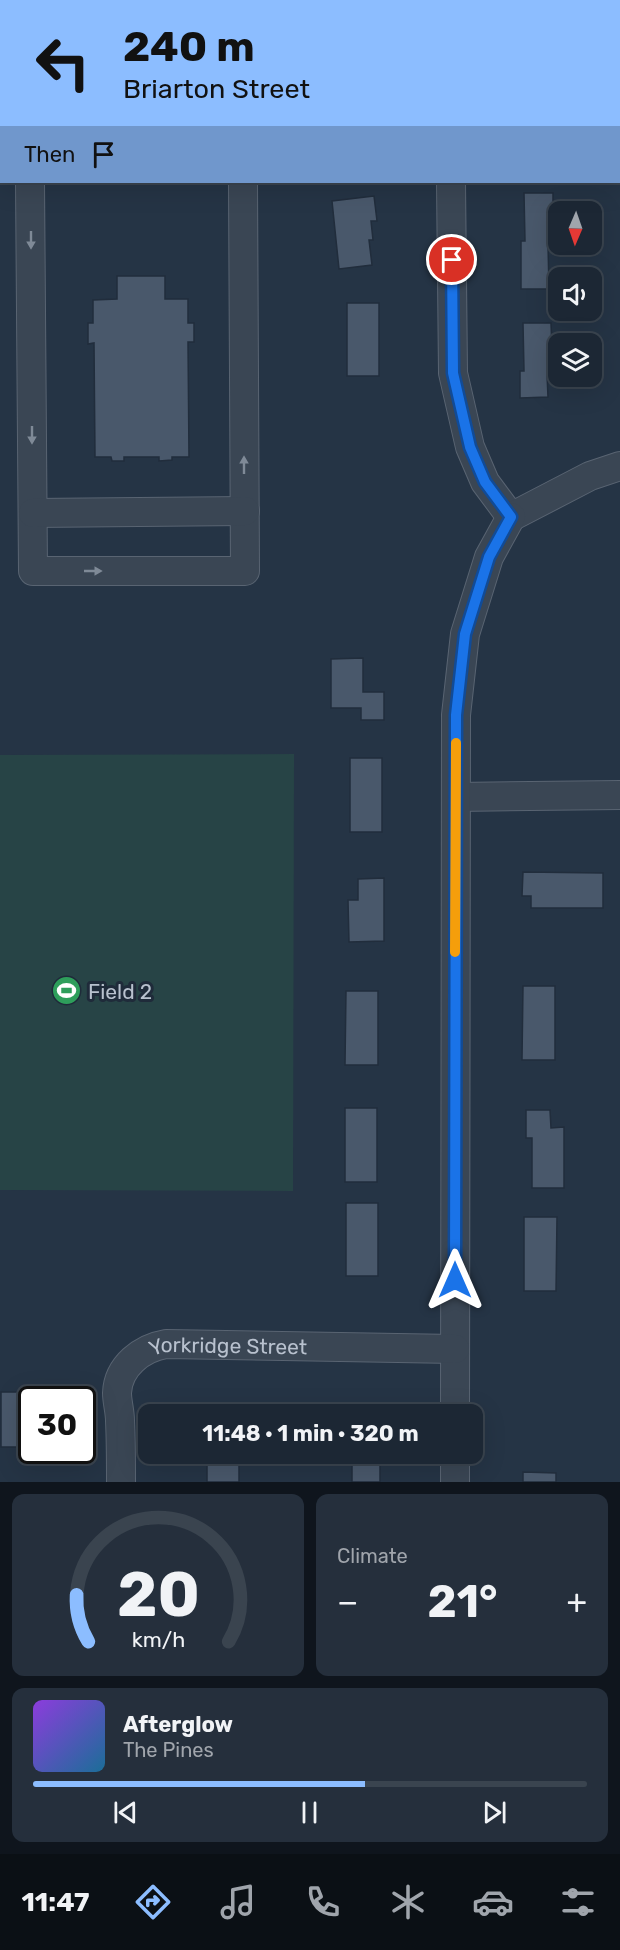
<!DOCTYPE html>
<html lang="en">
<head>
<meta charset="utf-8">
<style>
	:root { --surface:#1c2734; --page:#252f3c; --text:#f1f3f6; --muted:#a0a5ac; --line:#3a444f; --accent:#8cbdff }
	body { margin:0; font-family:Rubik,sans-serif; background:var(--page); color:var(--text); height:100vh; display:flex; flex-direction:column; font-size:22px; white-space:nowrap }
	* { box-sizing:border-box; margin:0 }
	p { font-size:20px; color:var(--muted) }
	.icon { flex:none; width:33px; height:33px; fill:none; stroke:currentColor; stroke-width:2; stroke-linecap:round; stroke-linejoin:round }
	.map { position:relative; height:1482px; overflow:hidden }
	.sheet { display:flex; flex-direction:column; gap:12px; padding:12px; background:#0f151d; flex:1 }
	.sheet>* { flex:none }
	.hud { position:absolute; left:0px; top:0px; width:621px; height:183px; box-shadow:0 6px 24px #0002,0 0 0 2px var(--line); background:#8cbdff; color:#111; overflow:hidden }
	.needle { width:39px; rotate:182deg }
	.fabs { position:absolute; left:548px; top:201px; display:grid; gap:12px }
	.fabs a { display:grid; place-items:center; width:54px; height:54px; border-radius:12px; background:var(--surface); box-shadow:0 6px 24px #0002,0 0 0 2px var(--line); font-size:30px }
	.speed { position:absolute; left:18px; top:1386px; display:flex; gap:12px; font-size:30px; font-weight:700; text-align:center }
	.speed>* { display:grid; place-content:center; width:78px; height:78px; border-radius:50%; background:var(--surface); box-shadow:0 6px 24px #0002,0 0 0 2px var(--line); line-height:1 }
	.speed .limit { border:3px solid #111; border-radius:9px; background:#fff; color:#111 }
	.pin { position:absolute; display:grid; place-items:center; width:51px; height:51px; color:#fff; margin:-26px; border:3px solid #fff; border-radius:50%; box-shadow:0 2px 6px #0007 }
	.me { position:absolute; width:66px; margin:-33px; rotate:0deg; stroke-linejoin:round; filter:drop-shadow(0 0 4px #0008) }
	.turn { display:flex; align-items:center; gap:21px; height:126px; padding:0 24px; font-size:27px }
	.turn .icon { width:78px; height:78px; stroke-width:2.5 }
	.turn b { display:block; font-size:42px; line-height:51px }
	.then { display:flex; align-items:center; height:57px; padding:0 24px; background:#0003; gap:12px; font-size:22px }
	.big { font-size:45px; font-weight:700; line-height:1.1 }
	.sheet .card { flex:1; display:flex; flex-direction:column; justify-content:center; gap:9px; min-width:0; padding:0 21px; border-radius:12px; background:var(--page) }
	.sheet .dial { align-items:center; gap:0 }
	.dial svg { height:156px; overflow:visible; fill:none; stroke:var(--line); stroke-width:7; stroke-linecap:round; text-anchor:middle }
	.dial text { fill:var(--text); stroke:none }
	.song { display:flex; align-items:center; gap:18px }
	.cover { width:72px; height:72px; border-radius:9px; background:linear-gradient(135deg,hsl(270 70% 55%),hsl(200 70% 35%)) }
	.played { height:6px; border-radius:3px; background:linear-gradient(90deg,var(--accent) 60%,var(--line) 60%) }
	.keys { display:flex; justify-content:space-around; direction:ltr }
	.heat { display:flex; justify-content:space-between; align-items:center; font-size:33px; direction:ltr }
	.sheet .tiles { flex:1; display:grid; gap:12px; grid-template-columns:1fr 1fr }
	.card:last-child { grid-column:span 2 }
	.trip { position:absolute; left:138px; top:1404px; width:345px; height:60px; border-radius:12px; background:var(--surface); box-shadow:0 6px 24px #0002,0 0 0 2px var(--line); font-weight:700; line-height:60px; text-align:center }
	.menu { display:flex; height:96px; justify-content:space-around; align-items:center; background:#0b1015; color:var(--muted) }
	.menu .icon { width:42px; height:42px }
	.menu .active { color:var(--accent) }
	.menu b { font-size:27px; color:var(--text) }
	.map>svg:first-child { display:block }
</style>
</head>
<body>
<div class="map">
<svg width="620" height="1482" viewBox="0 0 620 1482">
	<rect width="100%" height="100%" fill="#253445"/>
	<!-- green -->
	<path fill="#274446" d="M294,754L293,1191L0,1190V755Z"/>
	<!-- building -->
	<g fill="#49586b" stroke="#212d3c" stroke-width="1.5">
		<path d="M487,0H520V1L487,2Z"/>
		<path d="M524,193H553V244H548L549,289H521V241H525Z"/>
		<path d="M374,196L377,221H371L373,240H369L372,265L339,269L332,201Z"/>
		<path d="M117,276H165V299H188V323H194V342H188L189,457H172V460L159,461V457H124V461H112L111,457H95L94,343L88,344V323H93V300L117,299Z"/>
		<rect x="347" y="303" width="32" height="73"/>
		<path d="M523,323H551L553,374H547L548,397L520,398V371H524Z"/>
		<path d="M363,658V692H384V720H361V708H331V659Z"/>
		<rect x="350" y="758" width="32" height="74"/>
		<path d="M523,872L603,873V908H531V896H522Z"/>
		<path d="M384,878V941L349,942L348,900H358V879Z"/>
		<path d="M523,986H555V1060H522Z"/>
		<path d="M346,991H378V1065H345Z"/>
		<rect x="345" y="1108" width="32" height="74"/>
		<path d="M526,1110H550L551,1128L564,1127V1188H532V1138H526Z"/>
		<rect x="346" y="1203" width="32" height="73"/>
		<path d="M524,1217H557L556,1291H524Z"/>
		<path d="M1,1392H47V1400H32V1447H1Z"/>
		<rect x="207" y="1410" width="32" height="4"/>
		<rect x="207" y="1454" width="32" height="28"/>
		<rect x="352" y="1454" width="28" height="28"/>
		<path d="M523,1472L556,1473V1482H523Z"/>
	</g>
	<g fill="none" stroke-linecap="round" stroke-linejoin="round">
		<defs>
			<g id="minor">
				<path d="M588,0V2"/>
				<path d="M0,100H2"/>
				<path d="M30,182L33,571H245L243,182"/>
				<path d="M451,182L453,373L470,447L485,482L511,517"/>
				<path d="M33,513L245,511"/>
				<path d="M511,517L590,476L620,466"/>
				<path d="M456,797L620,795"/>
				<path d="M455,1414L456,715L465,634L489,557L511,517"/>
				<path d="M455,1454V1482"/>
				<path id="s1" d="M121,1482C121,1462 121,1441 120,1421C120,1411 117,1402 117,1393C118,1366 142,1348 166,1344L455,1349"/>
			</g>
		</defs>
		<!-- minor casing -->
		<use href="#minor" stroke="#596472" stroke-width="30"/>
		<!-- minor -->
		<use href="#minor" stroke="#3a4654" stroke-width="28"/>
	</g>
	<!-- one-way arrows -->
	<defs><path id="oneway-solid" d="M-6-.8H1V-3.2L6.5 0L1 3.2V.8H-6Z" transform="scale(1.5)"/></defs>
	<g fill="#7f8a97">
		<use href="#oneway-solid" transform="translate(31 240) rotate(90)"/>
		<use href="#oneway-solid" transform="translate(32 435) rotate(90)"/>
		<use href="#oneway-solid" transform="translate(244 465) rotate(-90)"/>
		<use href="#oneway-solid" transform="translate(93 571)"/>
	</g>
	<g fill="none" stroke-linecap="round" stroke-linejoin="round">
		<defs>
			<path id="route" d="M452,260L453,373L470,447L485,482L511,517L489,557L465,634L456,715L455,1280"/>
		</defs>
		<!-- route casing -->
		<use href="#route" stroke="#114b97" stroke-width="15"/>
		<!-- route -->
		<use href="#route" stroke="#1a73e8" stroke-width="10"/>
		<!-- slow -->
		<path stroke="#f59e0b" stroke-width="10" d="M455,952L456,743"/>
	</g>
	<!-- icons -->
	<defs>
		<symbol id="stadium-disc" viewBox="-11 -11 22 22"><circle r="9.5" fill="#2e9e5b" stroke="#1f2b3a"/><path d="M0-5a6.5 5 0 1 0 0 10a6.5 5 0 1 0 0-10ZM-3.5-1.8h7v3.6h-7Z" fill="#fff"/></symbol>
	</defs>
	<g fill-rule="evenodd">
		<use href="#stadium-disc" x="50" y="974" width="33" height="33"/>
	</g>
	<g text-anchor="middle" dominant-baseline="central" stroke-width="6" stroke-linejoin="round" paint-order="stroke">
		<!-- poi labels -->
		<g font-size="21" fill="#b8c1ce" stroke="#1f2b3a" text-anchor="start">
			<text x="88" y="991">Field 2</text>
		</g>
		<!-- street labels -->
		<g font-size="21" fill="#b8c1ce" stroke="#1f2b3a">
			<text stroke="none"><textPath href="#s1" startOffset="226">Yorkridge Street</textPath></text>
		</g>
	</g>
</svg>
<div class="fabs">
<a><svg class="needle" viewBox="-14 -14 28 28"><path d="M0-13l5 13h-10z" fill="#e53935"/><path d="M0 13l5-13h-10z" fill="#a0a5ac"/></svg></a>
<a><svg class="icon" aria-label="sound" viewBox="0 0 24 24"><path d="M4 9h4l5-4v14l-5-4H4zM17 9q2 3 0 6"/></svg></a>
<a><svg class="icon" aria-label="layers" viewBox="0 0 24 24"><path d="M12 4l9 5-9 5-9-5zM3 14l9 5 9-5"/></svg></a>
</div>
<div class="speed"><div class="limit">30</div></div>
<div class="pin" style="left:452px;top:260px;background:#d93025"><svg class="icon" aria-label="arrive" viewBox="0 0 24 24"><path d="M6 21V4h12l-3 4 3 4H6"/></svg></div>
<svg class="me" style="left:455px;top:1280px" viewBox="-20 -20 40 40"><path d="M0-17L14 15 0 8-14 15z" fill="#1a73e8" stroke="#fff" stroke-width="4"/></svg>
<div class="trip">11:48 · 1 min · 320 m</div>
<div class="hud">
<div class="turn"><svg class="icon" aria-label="left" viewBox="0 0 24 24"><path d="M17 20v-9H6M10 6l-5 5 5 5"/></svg><div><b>240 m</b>Briarton Street</div></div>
<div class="then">Then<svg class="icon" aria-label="arrive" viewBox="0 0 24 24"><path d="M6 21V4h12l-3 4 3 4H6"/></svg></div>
</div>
</div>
<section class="sheet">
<div class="tiles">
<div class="card dial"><svg viewBox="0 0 100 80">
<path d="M14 69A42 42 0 1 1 86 69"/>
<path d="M14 69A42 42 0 0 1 8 45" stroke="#8cbdff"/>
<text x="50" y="56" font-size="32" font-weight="700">20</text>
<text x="50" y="72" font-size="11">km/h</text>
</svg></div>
<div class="card"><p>Climate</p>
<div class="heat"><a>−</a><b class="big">21°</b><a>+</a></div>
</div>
<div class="card">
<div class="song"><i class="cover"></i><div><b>Afterglow</b><p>The Pines</p></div></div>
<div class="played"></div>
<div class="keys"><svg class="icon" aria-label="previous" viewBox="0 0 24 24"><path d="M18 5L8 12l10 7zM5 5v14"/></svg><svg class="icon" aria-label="pause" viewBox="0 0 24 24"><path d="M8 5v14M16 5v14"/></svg><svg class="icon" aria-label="next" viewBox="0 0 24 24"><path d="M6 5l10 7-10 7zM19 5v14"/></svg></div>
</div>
</div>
</section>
<nav class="menu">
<b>11:47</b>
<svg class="icon active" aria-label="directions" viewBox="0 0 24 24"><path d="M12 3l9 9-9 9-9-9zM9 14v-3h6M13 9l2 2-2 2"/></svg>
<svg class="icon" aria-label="music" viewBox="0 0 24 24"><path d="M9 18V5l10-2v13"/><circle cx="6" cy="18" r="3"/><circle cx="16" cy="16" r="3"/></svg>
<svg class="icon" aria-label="phone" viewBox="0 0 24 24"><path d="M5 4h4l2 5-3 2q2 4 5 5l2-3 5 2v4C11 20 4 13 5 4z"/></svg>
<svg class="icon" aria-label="climate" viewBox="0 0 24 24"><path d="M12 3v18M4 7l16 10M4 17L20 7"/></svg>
<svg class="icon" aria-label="car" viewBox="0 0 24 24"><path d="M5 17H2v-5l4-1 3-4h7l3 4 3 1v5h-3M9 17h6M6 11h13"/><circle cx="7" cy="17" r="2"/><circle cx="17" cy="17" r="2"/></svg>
<svg class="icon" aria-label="filters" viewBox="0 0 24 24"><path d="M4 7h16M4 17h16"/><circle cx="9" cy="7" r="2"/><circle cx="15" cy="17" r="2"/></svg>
</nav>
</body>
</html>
